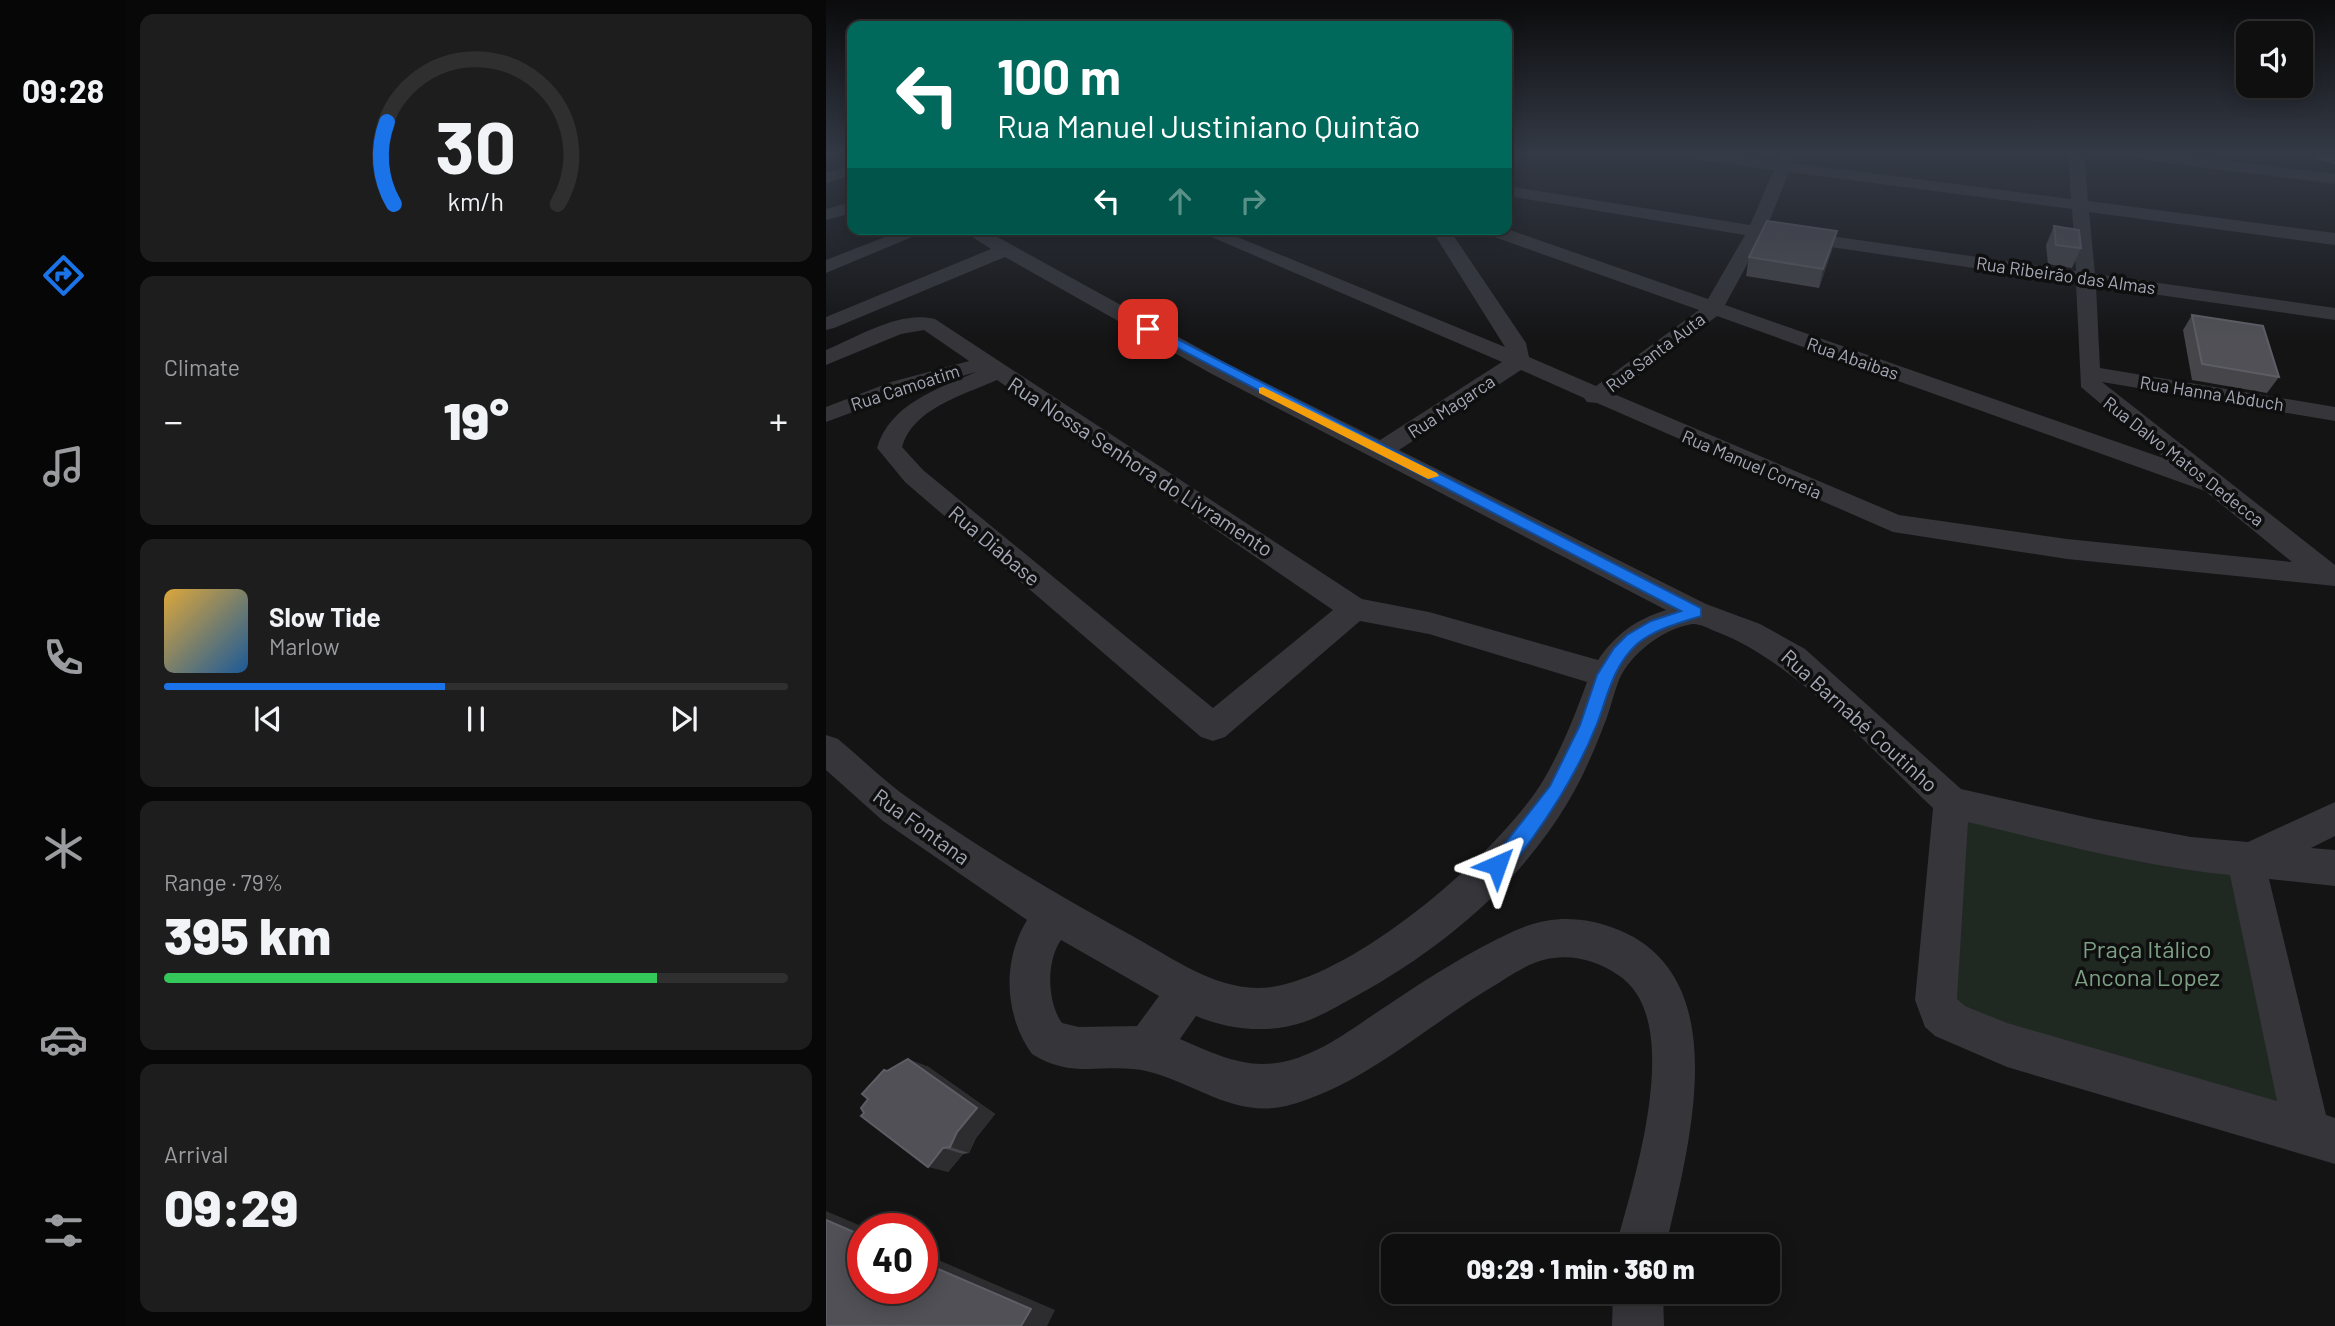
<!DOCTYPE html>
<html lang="en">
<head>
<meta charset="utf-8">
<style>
	:root { --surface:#0f0f10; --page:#1d1d1e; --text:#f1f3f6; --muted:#9b9c9f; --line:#2f2f30; --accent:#1a73e8 }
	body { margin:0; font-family:Barlow,sans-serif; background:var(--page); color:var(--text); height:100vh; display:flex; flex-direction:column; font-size:26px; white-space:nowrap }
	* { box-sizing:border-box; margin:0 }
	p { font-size:23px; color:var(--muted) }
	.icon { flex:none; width:38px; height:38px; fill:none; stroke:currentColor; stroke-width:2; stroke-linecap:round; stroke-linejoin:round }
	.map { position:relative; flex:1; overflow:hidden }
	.sheet { display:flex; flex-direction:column; gap:14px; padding:14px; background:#080809; width:700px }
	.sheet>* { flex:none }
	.guide { position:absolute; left:21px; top:21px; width:665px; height:214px; border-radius:14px; box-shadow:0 4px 18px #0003,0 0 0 2px var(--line); background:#00695c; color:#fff; overflow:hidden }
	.buttons { position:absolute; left:1410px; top:21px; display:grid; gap:14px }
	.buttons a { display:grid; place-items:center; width:77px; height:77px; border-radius:14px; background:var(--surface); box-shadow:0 4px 18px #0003,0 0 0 2px var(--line); font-size:35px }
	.speed { position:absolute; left:21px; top:1213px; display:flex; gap:14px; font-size:35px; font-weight:700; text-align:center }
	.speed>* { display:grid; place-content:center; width:91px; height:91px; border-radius:50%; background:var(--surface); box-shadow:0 4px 18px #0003,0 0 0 2px var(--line); line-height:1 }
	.speed .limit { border:10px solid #d22; background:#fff; color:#111 }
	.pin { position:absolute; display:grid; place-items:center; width:60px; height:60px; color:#fff; margin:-30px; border-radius:14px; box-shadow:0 4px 10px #0006 }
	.me { position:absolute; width:77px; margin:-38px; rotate:43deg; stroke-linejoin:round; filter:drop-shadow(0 0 5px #0008) }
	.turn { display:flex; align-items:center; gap:24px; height:147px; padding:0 35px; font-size:32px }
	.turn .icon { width:91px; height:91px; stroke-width:2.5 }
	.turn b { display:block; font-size:49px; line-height:60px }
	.lanes { display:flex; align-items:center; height:66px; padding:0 35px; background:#0003; justify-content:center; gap:35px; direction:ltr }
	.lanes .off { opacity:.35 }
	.big { font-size:52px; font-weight:800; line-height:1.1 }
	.sheet .tile { flex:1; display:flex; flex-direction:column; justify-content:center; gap:10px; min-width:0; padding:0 24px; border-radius:14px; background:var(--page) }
	.sheet .dial { align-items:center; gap:0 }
	.dial svg { height:182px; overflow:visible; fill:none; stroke:var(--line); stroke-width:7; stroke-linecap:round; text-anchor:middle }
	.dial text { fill:var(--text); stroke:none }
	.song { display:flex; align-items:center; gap:21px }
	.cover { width:84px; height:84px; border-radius:10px; background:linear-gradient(135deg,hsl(40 70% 55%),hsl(210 70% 35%)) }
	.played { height:7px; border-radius:4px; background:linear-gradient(90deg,var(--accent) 45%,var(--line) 45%) }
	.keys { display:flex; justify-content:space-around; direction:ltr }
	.heat { display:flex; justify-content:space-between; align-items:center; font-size:38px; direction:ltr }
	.charge { height:10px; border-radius:5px; background:linear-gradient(90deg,#34c759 79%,var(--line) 0) }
	.trip { position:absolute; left:555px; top:1234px; width:399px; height:70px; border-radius:14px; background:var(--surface); box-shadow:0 4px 18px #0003,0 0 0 2px var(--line); font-weight:800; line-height:70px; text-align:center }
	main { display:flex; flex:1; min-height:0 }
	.dock { display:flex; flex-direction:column; width:126px; justify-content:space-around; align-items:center; background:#060606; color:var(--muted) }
	.dock .icon { width:49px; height:49px }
	.dock .current { color:var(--accent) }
	.dock b { font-size:32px; color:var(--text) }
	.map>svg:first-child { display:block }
</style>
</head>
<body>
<main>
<nav class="dock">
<b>09:28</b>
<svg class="icon current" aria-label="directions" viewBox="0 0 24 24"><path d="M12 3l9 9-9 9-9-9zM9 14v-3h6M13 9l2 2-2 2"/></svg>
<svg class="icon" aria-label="music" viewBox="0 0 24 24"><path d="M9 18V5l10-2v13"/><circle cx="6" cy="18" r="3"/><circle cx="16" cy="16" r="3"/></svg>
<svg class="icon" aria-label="phone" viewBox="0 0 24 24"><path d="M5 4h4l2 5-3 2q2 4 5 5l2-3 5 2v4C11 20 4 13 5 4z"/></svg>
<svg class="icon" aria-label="climate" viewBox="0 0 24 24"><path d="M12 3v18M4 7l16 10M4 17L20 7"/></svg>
<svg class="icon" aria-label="car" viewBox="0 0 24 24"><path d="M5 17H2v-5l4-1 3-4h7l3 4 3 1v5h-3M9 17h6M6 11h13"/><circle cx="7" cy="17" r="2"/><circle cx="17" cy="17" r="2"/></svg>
<svg class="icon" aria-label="filters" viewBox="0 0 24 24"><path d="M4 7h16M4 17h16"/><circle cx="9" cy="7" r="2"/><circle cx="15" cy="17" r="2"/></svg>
</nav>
<section class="sheet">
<div class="tile dial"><svg viewBox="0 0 100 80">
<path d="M14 69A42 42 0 1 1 86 69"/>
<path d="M14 69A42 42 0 0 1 11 33" stroke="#1a73e8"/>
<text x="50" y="56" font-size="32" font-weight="700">30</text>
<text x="50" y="72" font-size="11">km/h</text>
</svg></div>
<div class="tile"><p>Climate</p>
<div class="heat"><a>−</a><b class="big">19°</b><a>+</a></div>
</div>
<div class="tile">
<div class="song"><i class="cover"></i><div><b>Slow Tide</b><p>Marlow</p></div></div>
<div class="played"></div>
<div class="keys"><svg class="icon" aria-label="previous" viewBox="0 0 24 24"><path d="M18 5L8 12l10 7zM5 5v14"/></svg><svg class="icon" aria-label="pause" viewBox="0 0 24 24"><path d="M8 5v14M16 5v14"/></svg><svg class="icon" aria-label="next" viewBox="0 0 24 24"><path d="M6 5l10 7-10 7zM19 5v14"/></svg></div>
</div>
<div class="tile"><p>Range · 79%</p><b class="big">395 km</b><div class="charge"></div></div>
<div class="tile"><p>Arrival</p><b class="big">09:29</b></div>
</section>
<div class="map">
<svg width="1509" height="1326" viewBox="0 0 1509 1326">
	<rect width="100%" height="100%" fill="#141415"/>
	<!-- green -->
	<path fill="#202822" d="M1125,802L1420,862L1481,1133L1114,1012Z"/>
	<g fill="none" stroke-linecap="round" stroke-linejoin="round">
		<!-- minor -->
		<g fill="#35353a" fill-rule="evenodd">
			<path d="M865,155H910L952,161L954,155H970L967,163L1245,199L1242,155H1258L1262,201L1509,233V245L1263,212L1269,274L1509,308V320L1270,286L1274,368L1509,407V421L1276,382L1509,565V586L1241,559L1067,532L771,403L761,402L758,398L695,370L573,450L880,604L934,624L979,649L1135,789L1268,819L1365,837L1422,842L1509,802V836L1485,848L1509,850V886L1443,879L1500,1115L1509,1118V1164L1181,1067L1109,1036L1099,1027L1089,1000L1107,808C1044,749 970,662 891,632C884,629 873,623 866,624C837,629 805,653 793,680C787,695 784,711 778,725C768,751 756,779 742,802C693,885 614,950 530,996C513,1005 496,1016 478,1022C444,1034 403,1030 370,1016L354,1039C389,1054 422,1071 461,1061C498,1052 531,1025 562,1005C602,978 643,952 686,932C722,915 756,915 793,930C912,979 861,1152 840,1246H790C807,1182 861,1019 792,975C770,960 744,953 717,960C698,965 678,980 661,990C597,1029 535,1087 460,1106C409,1118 370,1084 324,1072C281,1061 248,1081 206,1054C178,1015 176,961 201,920L57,821L0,770V735L12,739C36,759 59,782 85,800C157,851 233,896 310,938C348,959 386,987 431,988C517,989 676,851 718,779C736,748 749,715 761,682L603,634L534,621L399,737L387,741L375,737L79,482L51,448C64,404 111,389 150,372L81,392L0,422V407L65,382L143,361L98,330L75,334L0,365V350C31,337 74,310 109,319L536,599L603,612L772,660C790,634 809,620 840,610L384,373L179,257L8,328L0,330V317L165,249L134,229H157L400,363L554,440L676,362L367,229H392L679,347L605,229H623L700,343L703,357L770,386L873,310L657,233L654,229H681L882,299L919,235L681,196V186L924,225L948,170L873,160ZM963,172L1246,209L1250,271L941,227ZM936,237L1250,283L1255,387L1340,459L899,305ZM891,316L1379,491L1466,562L1241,539L1073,515L788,394ZM171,380L507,610L387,708L97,470L76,447C87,408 138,395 171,380ZM1142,822C1228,843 1315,866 1404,875L1451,1101L1181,1023L1139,1006L1131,999ZM235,940L333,996L311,1026L253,1027L236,1023C221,1002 220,961 235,940Z"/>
			<path d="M1310,155H1357L1509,174V184L1318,160Z"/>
			<path d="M26,165V175L0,183V173Z"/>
			<path d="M26,202V213L0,220V209Z"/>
			<path d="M79,229H105L0,273V260Z"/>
			<path d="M787,1292H837L838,1326H786Z"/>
		</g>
		<!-- major -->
		<path fill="#515159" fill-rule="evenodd" d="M1488,155H1509V164L1491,159Z"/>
	</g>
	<!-- wall -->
	<g fill="#45454a">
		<path d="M1228,226L1255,248L1246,268L1222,264L1220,245Z"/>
		<path d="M1011,231L1006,250L993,288L920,276L923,257Z"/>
		<path d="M1366,315L1453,377L1441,393L1366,380L1357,330Z"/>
		<path d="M101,1066L169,1114L150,1138L143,1153L137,1154L122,1172L38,1113L42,1099L61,1071Z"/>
	</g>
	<!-- shaded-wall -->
	<g fill="#2d2d30">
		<path d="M1011,231L1006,250L993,288L997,269Z"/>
		<path d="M82,1059L101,1066L169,1114L150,1138L143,1153L124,1147Z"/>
		<path d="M117,1148L137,1154L122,1172L102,1167Z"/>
		<path d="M0,1211L40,1228H37V1236L0,1220Z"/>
		<path d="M96,1253L229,1310L221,1326H195L96,1262Z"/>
	</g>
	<!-- building -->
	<g fill="#505056" stroke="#5d5e65" stroke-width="2">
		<path d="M941,221L1011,231L997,269L923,257Z"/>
		<path d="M1228,226L1253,230L1255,248L1230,245Z"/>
		<path d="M1366,315L1437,326L1453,377L1376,364Z"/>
		<path d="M82,1059L151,1108L131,1132L124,1147L117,1148L102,1167L35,1116L38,1113L35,1108L42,1099L36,1094L58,1070L61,1071Z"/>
		<path d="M0,1220L37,1236V1288H96V1262L205,1309L195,1326H0Z"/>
	</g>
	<!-- sky -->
	<linearGradient id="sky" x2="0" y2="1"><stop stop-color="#0b0b0c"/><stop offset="0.45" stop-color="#343a46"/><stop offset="1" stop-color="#343a46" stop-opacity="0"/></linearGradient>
	<rect width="1509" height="341" fill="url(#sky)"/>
	<!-- route -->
	<path fill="#1a73e8" stroke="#114b97" stroke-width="2" d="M319,326H326L875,608V616C853,623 829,629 811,644C787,666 782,695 771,724C755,764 733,801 708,836C698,850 687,867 671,874L665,871L662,865L724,786L754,725L771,675L788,648L801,635L825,621L855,611L319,331Z"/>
	<!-- slow -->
	<path fill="#f59e0b" d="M437,387L611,473L613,476L602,479L433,393V388Z"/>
	<g text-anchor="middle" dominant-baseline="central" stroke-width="7" stroke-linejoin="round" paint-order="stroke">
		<!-- far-street labels -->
		<g font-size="18" fill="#a5a8b6" stroke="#0f0f10">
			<text transform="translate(1240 275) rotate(8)">Rua Ribeirão das Almas</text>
			<text transform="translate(829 352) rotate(-37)">Rua Santa Auta</text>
			<text transform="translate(1027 358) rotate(19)">Rua Abaibas</text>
			<text transform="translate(79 387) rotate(-18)">Rua Camoatim</text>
			<text transform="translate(1386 393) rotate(9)">Rua Hanna Abduch</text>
			<text transform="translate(625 406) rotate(-33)">Rua Magarca</text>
			<text transform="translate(1358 461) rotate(38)">Rua Dalvo Matos Dedecca</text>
			<text transform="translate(926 464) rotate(23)">Rua Manuel Correia</text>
		</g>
		<!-- street labels -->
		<g font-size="21" fill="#a5a8b6" stroke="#0f0f10">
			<text transform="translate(315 466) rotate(33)">Rua Nossa Senhora do Livramento</text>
			<text transform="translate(169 545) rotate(40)">Rua Diabase</text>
			<text transform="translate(1034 720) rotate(42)">Rua Barnabé Coutinho</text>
			<text transform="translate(96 826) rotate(36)">Rua Fontana</text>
		</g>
		<!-- near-park labels -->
		<g font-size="24" fill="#7da085" stroke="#0f0f10">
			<text x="1321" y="948">Praça Itálico<tspan x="1321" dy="28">Ancona Lopez</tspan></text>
		</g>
	</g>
</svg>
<div class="buttons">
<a><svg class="icon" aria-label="sound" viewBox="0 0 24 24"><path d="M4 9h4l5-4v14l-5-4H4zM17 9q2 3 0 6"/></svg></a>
</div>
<div class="speed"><div class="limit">40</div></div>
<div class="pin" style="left:322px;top:329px;background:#d93025"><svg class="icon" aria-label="arrive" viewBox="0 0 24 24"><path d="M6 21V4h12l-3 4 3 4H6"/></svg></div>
<svg class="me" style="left:671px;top:865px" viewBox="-20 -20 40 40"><path d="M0-17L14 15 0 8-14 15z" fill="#1a73e8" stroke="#fff" stroke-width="4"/></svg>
<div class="trip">09:29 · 1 min · 360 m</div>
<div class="guide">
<div class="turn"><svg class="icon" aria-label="left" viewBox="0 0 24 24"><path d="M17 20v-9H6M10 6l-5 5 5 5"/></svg><div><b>100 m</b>Rua Manuel Justiniano Quintão</div></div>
<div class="lanes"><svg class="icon" aria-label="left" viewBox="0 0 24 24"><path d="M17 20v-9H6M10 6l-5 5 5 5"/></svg><svg class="icon off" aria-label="ahead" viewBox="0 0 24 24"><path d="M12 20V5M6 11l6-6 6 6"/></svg><svg class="icon off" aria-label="right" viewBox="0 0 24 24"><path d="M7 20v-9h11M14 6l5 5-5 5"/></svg></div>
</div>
</div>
</main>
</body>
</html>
